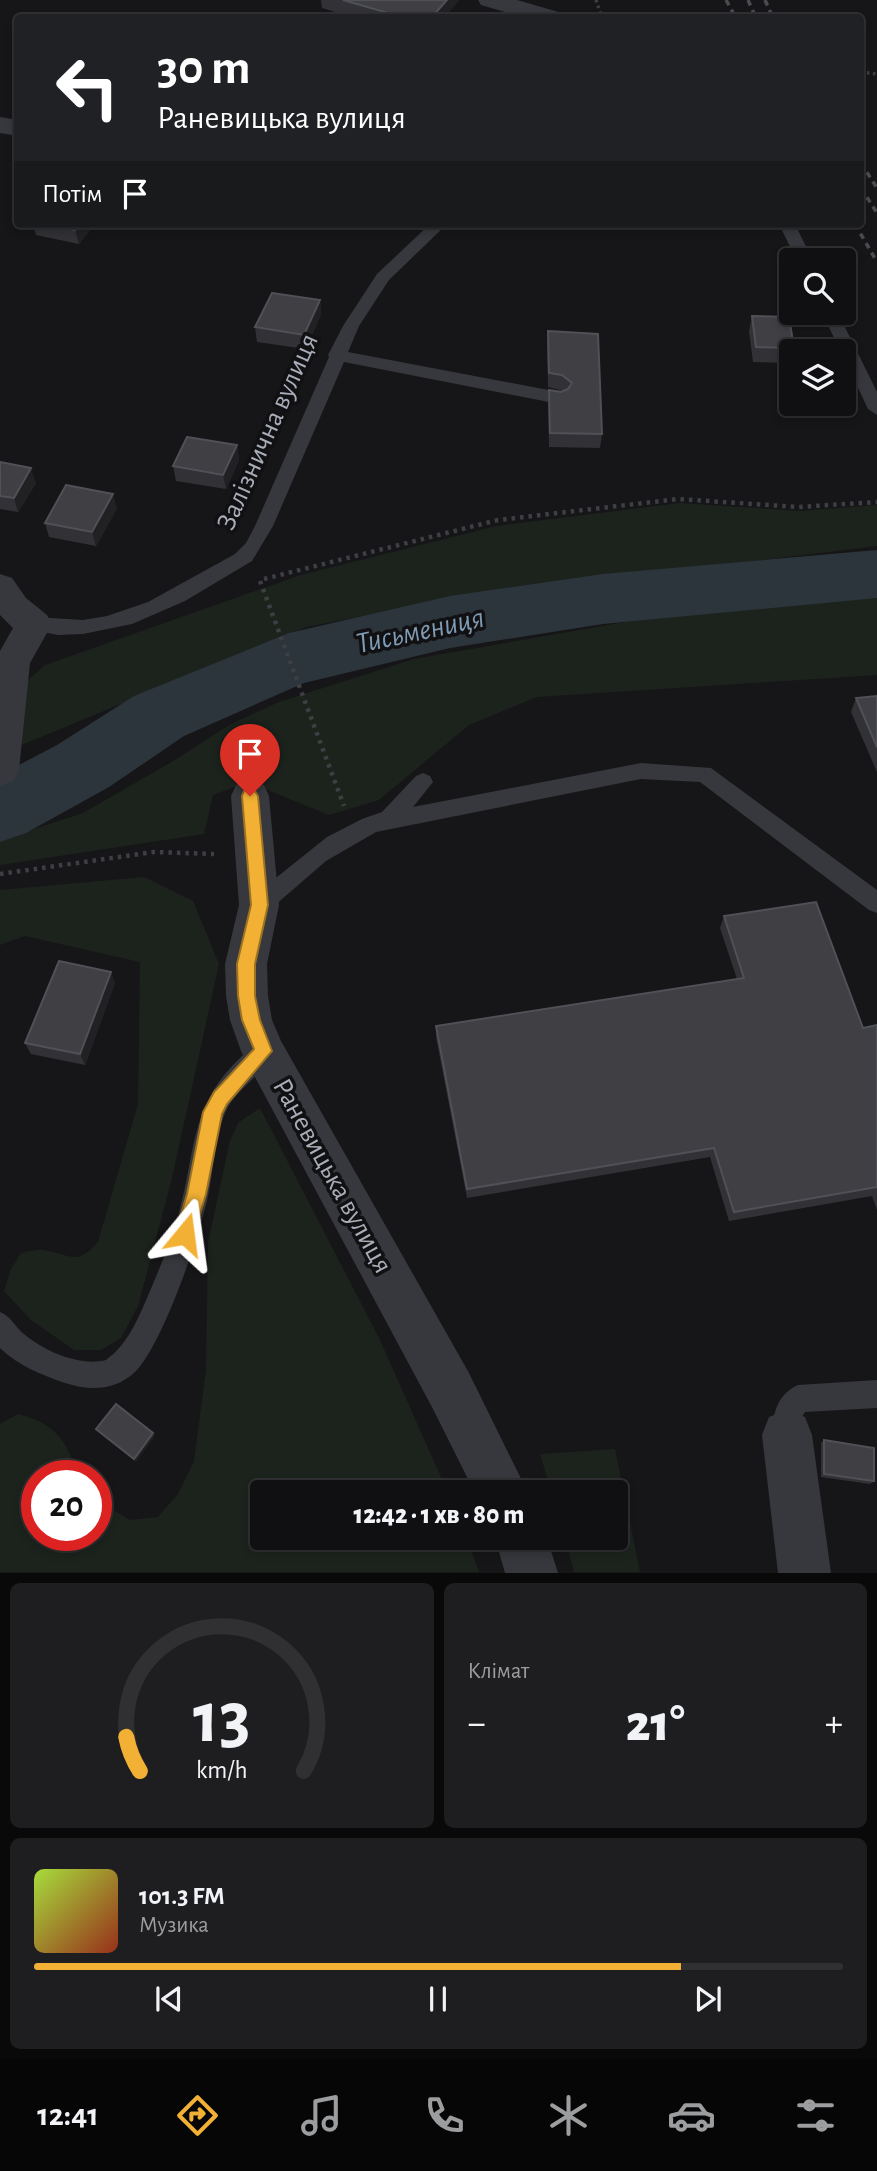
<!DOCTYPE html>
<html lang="uk">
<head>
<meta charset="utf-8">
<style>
	:root { --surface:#101012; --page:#1e1e20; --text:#f1f3f6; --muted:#9c9d9f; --line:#303032; --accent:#f2b134 }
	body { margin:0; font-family:"Alegreya Sans",sans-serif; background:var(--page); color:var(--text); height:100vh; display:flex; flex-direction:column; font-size:26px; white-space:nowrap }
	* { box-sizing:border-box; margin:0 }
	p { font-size:23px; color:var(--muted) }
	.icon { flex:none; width:38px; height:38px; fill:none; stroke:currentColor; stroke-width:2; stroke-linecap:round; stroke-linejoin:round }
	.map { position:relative; height:1573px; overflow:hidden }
	.side { display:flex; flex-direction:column; gap:10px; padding:10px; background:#09090a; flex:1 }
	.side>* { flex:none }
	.top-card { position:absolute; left:14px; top:14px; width:850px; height:214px; border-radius:7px; box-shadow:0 4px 10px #0003,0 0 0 2px var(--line); background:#202124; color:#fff; overflow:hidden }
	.tools { position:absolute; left:779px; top:248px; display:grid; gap:14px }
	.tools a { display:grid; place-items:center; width:77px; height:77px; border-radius:7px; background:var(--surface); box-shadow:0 4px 10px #0003,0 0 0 2px var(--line); font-size:35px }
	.speed { position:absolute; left:21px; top:1460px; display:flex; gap:14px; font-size:35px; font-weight:700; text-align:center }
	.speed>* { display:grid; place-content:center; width:91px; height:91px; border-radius:50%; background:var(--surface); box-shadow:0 4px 10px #0003,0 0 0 2px var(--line); line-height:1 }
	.speed .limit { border:10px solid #d22; background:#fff; color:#111 }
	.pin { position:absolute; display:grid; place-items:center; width:60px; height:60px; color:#fff; margin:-72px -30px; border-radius:50% 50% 50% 0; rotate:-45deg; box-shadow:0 0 7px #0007 }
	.pin .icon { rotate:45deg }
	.me { position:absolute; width:77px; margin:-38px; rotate:16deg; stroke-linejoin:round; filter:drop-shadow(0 0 5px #0008) }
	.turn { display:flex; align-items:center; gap:24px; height:147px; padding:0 28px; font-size:32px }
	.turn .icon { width:91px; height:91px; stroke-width:2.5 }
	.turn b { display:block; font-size:49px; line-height:60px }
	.then { display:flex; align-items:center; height:66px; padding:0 28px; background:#0003; gap:14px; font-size:26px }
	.big { font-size:52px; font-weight:800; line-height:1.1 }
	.side .widget { flex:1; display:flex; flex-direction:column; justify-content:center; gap:10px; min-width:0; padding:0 24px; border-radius:10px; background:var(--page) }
	.side .dial { align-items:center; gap:0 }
	.dial svg { height:182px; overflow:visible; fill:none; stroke:var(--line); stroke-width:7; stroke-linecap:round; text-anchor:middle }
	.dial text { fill:var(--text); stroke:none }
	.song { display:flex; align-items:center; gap:21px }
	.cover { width:84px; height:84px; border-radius:10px; background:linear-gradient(135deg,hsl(80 70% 55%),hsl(10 70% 35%)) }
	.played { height:7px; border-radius:4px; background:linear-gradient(90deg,var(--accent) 80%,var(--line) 80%) }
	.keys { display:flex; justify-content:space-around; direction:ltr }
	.heat { display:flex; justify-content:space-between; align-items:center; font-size:38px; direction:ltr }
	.side .tiles { flex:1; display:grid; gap:10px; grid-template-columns:1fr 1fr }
	.widget:last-child { grid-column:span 2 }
	.trip { position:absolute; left:250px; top:1480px; width:378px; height:70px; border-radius:7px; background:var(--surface); box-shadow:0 4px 10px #0003,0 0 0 2px var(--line); font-weight:800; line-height:70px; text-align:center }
	.tabs { display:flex; height:112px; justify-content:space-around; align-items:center; background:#060607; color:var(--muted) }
	.tabs .icon { width:49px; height:49px }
	.tabs .selected { color:var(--accent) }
	.tabs b { font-size:32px; color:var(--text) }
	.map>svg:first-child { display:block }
</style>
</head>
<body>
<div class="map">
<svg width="877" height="1573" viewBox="0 0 877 1573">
	<rect width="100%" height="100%" fill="#161618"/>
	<!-- green -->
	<g fill="#1c231d">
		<path d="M680,503L800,511L877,505V546L468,596L306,627L0,754V705L45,665L301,575L497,526Z"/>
		<path d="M877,597V675L537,697L469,725L379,800L329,815L248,782L213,795L204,834L0,865V840L83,813L175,760L231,724L279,702L414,659L625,622Z"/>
		<path d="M144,877L193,901L219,964L172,1178L138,1306L121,1338L101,1350H74L31,1320L4,1291L11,1269L21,1253C28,1252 36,1249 43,1250C70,1254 77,1267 98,1242L138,1104L140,962L25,936L0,945V890Z"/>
		<path d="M260,1108L380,1340L448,1493H262V1538H467L479,1572H0V1424L18,1414C58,1425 64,1439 79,1475H37V1535H96V1500L130,1520L158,1517L178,1494L194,1461L206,1370L208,1243L230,1140L239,1122Z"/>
		<path d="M615,1449L640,1572H574L565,1538H616V1493H552L540,1454Z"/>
	</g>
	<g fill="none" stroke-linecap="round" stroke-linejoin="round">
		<!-- river -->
		<path fill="#2c353c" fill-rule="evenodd" d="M877,550V598L603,624L450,648L304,683L184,736L109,787L26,833L0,842V775L57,745L134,696L289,633L450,596L603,574Z"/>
		<!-- path-far1 -->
		<g stroke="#3d3f44" stroke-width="3.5" stroke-dasharray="2.5 3.5" stroke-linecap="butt">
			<path d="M596,0L602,18"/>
			<path d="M861,72L877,74"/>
		</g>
		<!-- path -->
		<g stroke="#3d3f44" stroke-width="4.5" stroke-dasharray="3.5 5" stroke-linecap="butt">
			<path d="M264,579L498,520L678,499L798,507L877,502"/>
			<path d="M260,581L344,806"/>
			<path d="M0,874L154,852L214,854"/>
		</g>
		<!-- lane -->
		<g fill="#37383d" fill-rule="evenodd">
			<path d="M430,224H447L389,280L359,326L348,352L559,392L568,398L565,402L559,404L344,362L273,526L252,561L185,601L132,624L83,634L58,635L27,629L24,624L27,619L34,617L83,620L107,616L148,602L235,554L246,543L255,526L329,357L328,355L343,326L377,274Z"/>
			<path d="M779,224H795L813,261H797Z"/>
			<path d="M822,313H838L877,392V415L868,409L844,358V352H841Z"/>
			<path d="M641,763L711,768L877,890V913L869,910L700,782L641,779L376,832L326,861L267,912L259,915L251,912L248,905L251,898L327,837L362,819L382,812L416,776L423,773L430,776L433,782L413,807Z"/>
			<path d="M263,1040L271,1043L275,1051C264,1075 236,1088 225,1113C214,1139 214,1169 208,1196C200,1235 162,1346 135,1372C115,1391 89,1391 65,1383C42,1375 17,1365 0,1348V1312C12,1317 14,1326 24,1334C44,1351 80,1367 106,1360C127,1345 137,1321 147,1298C159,1270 171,1242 179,1212C195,1156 190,1109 234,1064C243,1055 251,1045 263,1040Z"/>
			<path d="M877,1380V1408L805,1412C798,1420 801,1435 797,1445L787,1449L777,1445C768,1422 775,1395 798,1385Z"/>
		</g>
		<!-- street -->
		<g fill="#37383d" fill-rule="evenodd">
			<path d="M478,0H517L562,13L565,18H525L481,5Z"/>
			<path d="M0,117L18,120V136L0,133Z"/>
			<path d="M0,574L12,578L26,598L47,615L52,624L30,663L19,770L14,781L0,786V651L13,628L0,615Z"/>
			<path d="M250,780L264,785L269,796L279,905L267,964L268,996L272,1020L281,1041L469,1373L528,1493H475L433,1409L241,1051L230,1020L226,996L225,964L239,905L231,796L236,785Z"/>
			<path d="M787,1410L805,1417L812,1435L831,1573H778L762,1435L769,1417Z"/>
			<path d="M495,1538H547L558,1573H505Z"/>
		</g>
		<!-- rail -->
		<g stroke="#4a4c52" stroke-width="3.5" stroke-dasharray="6 5" stroke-linecap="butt">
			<path d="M726,0L736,18"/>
			<path d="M748,0L756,18"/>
			<path d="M765,0L773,18"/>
			<path d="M861,163L877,188"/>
			<path d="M861,188L877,213"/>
			<path d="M855,224L877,262"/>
		</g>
	</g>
	<!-- wall -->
	<g fill="#323236">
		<path d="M321,0H459L444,18H355L322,8Z"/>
		<path d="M33,224H95L79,244L36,235Z"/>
		<path d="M320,300L321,314L306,349L257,342L255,327Z"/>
		<path d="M752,316L794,348L793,352H791L790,363L753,362L749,331Z"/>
		<path d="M548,331L602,434L600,448L549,447L548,405L549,390L563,391L560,390L548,387L547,345Z"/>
		<path d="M237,445L239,460L226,489L176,481L173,466Z"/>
		<path d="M0,462L36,483L18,512L0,509Z"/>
		<path d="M117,508L96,546L49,537L45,523Z"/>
		<path d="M877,696V772L851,712L856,698Z"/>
		<path d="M724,916L863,1028L877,1025V1210L872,1196L729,1221L710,1157L467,1198L436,1037V1026L737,979L720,928Z"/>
		<path d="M115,983L85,1065L31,1054L25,1043Z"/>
		<path d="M824,1440L874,1481L870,1484L821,1477V1443Z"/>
	</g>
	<!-- shaded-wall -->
	<g fill="#212124">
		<path d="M447,0H459L444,18H431Z"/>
		<path d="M80,224H95L79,244L75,230Z"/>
		<path d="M320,300L321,314L306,349L304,335Z"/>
		<path d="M237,445L239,460L226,489L223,475Z"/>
		<path d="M31,468L36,483L18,512L14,498Z"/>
		<path d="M113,494L117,508L96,546L92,532Z"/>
		<path d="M111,972L115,983L85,1065L80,1054Z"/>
		<path d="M153,1433L155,1436L136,1462L134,1459Z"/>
	</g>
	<!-- building -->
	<g fill="#3f3f44" stroke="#4f5156" stroke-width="2">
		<path d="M343,0H447L431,18H421L406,14L402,17Z"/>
		<path d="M49,224H80L75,230Z"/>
		<path d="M272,293L320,300L304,335L255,327Z"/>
		<path d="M752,316L789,317L794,348L756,347Z"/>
		<path d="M548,331L598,334L602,434L550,433L549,390L561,392L568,389L572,383L562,375L549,373Z"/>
		<path d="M187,437L237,445L223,475L173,466Z"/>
		<path d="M0,462L31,468L14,498L0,496Z"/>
		<path d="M66,485L113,494L92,532L45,523Z"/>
		<path d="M877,696V747L856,698Z"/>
		<path d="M816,902L863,1028L877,1025V1187L734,1212L714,1148L467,1189L436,1026L744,978L724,916Z"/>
		<path d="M59,961L111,972L80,1054L25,1043Z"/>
		<path d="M116,1404L153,1433L134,1459L96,1429Z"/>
		<path d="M824,1440L874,1448V1481L824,1474Z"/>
	</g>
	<!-- route -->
	<path fill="#f2b134" stroke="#9d7322" stroke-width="2" d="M250,789L255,791L258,796L268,905L255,964V996L260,1020L272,1051L227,1104L222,1114L206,1194L192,1241L185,1244L178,1241L175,1234L187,1194L203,1112L214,1092L254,1049L242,1020L238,996L237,964L251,905L242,796L244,791Z"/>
	<g text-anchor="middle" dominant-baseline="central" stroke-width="7" stroke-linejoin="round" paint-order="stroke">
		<!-- street labels -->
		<g font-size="28" fill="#a8adb8" stroke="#111113">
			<text transform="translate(268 432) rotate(-66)">Залізнична вулиця</text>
			<text transform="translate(332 1176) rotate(61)">Раневицька вулиця</text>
		</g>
		<!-- water labels -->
		<g font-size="30" font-style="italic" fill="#7f9bb3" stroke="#111113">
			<text transform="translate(420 631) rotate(-12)">Тисьмениця</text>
		</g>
	</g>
</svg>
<div class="tools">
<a><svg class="icon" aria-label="search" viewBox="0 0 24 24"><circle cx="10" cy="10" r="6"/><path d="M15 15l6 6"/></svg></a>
<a><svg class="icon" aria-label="layers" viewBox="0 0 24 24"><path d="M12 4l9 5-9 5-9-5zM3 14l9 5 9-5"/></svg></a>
</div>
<div class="speed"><div class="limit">20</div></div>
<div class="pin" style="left:250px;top:796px;background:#d93025"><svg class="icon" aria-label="arrive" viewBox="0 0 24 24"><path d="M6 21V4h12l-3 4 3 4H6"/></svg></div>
<svg class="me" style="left:185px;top:1234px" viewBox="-20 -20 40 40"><path d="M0-17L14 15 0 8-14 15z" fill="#f2b134" stroke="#fff" stroke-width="4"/></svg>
<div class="trip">12:42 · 1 хв · 80 m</div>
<div class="top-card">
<div class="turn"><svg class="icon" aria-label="left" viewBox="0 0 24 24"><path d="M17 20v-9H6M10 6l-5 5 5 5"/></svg><div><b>30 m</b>Раневицька вулиця</div></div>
<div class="then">Потім<svg class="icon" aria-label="arrive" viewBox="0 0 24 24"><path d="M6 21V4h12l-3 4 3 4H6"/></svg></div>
</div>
</div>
<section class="side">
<div class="tiles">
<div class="widget dial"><svg viewBox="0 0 100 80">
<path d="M14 69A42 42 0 1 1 86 69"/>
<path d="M14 69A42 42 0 0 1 8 54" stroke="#f2b134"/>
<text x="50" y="56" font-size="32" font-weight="700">13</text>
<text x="50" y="72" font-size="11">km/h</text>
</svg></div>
<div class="widget"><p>Клімат</p>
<div class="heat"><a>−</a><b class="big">21°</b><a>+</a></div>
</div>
<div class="widget">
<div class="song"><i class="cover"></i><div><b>101.3 FM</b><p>Музика</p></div></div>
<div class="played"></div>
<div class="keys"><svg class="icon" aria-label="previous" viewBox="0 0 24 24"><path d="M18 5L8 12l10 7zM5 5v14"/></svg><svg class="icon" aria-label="pause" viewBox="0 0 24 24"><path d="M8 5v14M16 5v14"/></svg><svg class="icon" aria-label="next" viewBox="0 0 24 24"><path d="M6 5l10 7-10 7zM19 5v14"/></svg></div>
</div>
</div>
</section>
<nav class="tabs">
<b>12:41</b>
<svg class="icon selected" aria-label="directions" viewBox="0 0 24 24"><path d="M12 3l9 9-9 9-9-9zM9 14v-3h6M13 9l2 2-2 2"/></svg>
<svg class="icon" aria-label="music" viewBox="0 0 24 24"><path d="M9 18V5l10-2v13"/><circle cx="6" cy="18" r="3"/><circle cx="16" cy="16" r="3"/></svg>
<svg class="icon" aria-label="phone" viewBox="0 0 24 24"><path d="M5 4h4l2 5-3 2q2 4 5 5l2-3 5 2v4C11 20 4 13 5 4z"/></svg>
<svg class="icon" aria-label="climate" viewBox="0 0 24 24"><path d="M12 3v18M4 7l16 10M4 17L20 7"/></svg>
<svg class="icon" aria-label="car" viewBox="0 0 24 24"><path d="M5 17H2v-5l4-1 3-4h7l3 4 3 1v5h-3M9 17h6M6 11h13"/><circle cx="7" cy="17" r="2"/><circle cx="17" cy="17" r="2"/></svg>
<svg class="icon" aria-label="filters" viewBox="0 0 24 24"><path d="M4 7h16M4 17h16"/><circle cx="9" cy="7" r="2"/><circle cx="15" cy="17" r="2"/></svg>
</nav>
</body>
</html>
